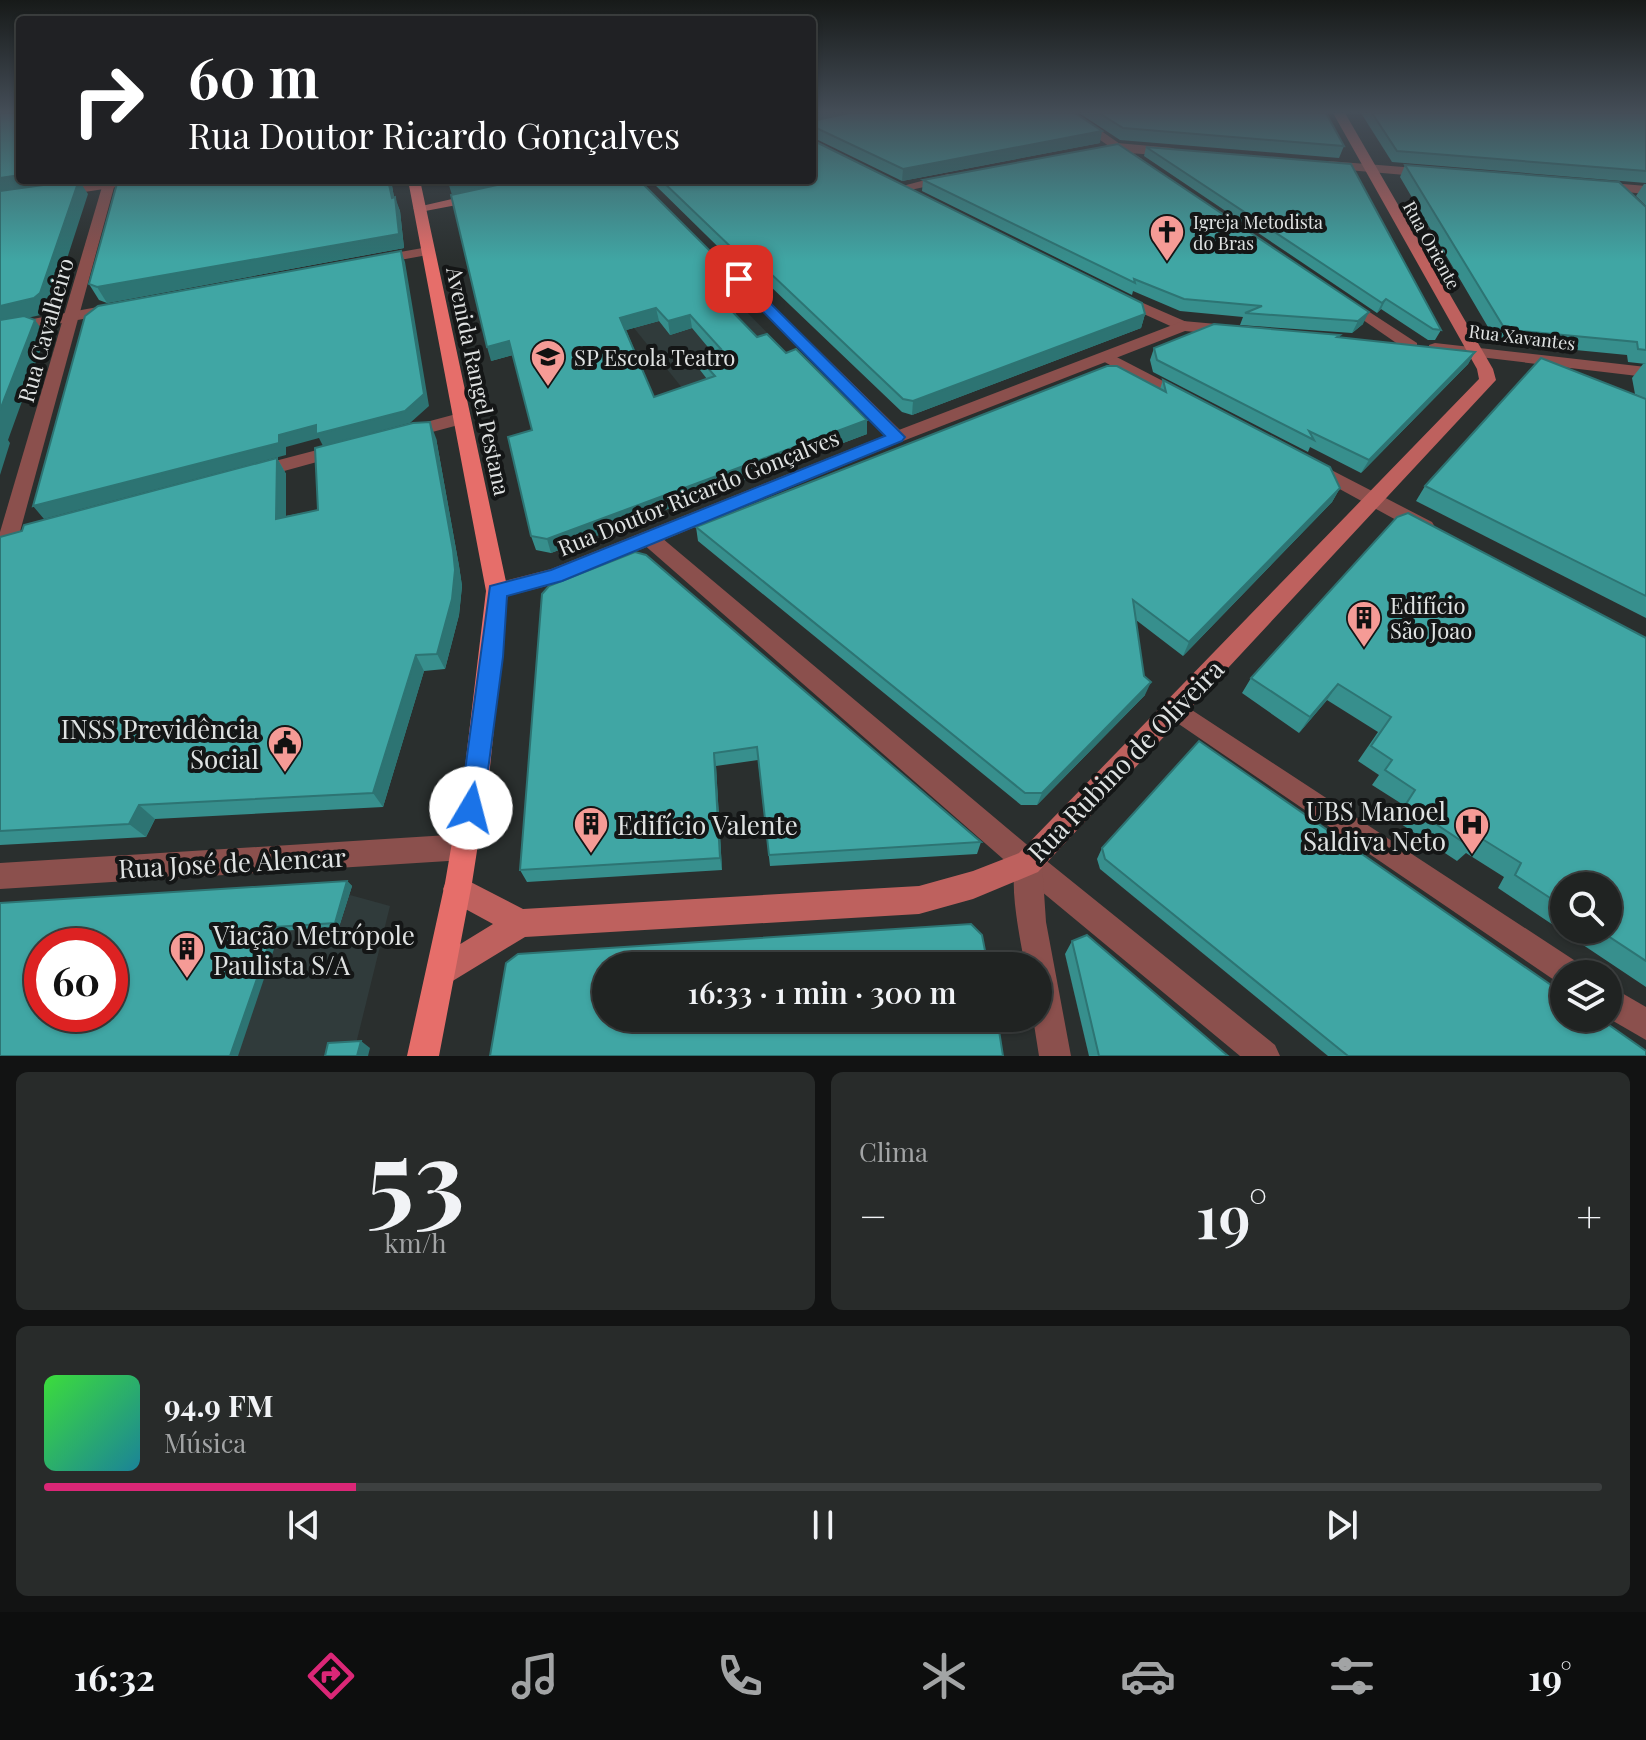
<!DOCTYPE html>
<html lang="pt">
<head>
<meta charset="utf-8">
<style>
	:root { --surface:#202322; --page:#282b2a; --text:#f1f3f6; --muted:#a2a4a5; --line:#3d4040; --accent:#db2777 }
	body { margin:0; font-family:"Playfair Display",serif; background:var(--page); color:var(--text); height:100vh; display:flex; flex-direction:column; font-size:30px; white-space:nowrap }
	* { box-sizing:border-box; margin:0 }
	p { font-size:26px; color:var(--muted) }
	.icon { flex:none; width:44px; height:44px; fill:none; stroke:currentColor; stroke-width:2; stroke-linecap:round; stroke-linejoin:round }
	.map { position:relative; height:1056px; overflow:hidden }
	.panel { display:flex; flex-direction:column; gap:16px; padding:16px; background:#121313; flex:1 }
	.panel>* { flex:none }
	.guide { position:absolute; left:16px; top:16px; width:800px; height:168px; border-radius:8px; box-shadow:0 2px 6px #0004,0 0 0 2px var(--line); background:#202124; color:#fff; overflow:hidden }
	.fabs { position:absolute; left:1550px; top:872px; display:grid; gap:16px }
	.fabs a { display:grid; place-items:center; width:72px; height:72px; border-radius:50%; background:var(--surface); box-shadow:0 2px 6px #0004,0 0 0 2px var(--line); font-size:40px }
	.speed { position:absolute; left:24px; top:928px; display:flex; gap:16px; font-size:40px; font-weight:700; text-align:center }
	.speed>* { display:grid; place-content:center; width:104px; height:104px; border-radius:50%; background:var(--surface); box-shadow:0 2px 6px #0004,0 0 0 2px var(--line); line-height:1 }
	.speed .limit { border:12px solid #d22; background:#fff; color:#111 }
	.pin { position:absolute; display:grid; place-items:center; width:68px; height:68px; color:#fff; margin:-34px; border-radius:16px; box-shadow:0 4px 12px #0006 }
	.me { position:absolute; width:88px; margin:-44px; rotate:8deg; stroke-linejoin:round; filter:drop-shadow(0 0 6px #0008) }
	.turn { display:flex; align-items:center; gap:28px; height:168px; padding:0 40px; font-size:36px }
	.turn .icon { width:104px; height:104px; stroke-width:2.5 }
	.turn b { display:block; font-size:56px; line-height:68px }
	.big { font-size:60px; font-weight:600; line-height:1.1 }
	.panel .tile { flex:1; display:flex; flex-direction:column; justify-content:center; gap:12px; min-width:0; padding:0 28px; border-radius:12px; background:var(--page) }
	.panel .dial { align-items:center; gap:0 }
	.dial b { font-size:104px; line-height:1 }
	.song { display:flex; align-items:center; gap:24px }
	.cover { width:96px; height:96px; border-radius:12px; background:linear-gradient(135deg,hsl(120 70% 55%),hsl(190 70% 35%)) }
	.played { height:8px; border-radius:4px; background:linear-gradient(90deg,var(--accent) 20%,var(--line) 20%) }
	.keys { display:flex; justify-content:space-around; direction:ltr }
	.heat { display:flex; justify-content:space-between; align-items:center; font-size:44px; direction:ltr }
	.panel .tiles { flex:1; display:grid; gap:16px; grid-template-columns:1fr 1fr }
	.tile:last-child { grid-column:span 2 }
	.trip { position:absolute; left:592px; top:952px; width:460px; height:80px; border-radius:40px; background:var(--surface); box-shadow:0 2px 6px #0004,0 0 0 2px var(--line); font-weight:600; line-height:80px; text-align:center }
	.dock { display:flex; height:128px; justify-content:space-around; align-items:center; background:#0d0e0e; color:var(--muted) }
	.dock .icon { width:56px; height:56px }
	.dock .selected { color:var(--accent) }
	.dock b { font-size:36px; color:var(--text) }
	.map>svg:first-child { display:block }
</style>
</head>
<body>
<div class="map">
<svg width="1646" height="1056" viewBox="0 0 1646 1056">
	<rect width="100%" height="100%" fill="#2a2f2e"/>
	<!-- built -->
	<g fill="#303b3b" fill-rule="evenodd">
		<path d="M730,295L797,363L691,399L630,323Z"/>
		<path d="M321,887L390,906L353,1056H0V907ZM42,946H110V1014H42Z"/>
	</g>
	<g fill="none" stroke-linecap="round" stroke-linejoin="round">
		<!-- minor -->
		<g fill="#8b504d" fill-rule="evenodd">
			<path d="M1117,143L1173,148L1179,152L1173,156C1159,154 1098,153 1091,149Z"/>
			<path d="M1329,161L1428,169L1434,173L1428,177L1325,168L1323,165Z"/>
			<path d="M948,174L952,175V181L901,192L895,188Z"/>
			<path d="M112,180H143L137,184L58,196L52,192L58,188Z"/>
			<path d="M1600,182L1646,186V194L1595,189V183Z"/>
			<path d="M428,247L433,248V254L378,264L371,260L378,256Z"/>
			<path d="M721,258L726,259L903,433L906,437L903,441H891L716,265L714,262Z"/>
			<path d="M1120,293L1189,323L1191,326L1183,331L1177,329L1115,301L1112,298Z"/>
			<path d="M114,304L122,309L119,312L0,335V325Z"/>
			<path d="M1107,352L1190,395L1193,399L1184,404L1178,403L1101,360L1099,357Z"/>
			<path d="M1312,460L1432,522L1435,527L1432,532H1418L1305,470L1303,466L1305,462Z"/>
			<path d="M649,531L656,533L1038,854L1275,1045L1280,1056H1240L1018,872L642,543L639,538L642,533Z"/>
			<path d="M1175,699L1580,964L1585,974H1564V986L1560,984L1167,716L1163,709L1167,702Z"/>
			<path d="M1608,985L1646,1007V1040L1608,1018Z"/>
		</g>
		<!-- tertiary -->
		<g fill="#8b504d" fill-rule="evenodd">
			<path d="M1061,113H1075L1142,159L1132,162Z"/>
			<path d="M104,180H116L18,539L15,544L8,546L0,543V532Z"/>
			<path d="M1345,296L1417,343V349H1405L1340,304V298Z"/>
			<path d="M1183,321L1228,325L1236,330L1228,335L1185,331L903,441L562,582L497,599L489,597L486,591L489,585L551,569L891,433Z"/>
			<path d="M1435,343L1646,367V377L1429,351V345Z"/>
			<path d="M460,413L469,419L466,423L406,439L397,433L400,429Z"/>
			<path d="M340,444L346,446L349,450L346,454L255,479L246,473L248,468Z"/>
			<path d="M464,834L473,838L477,847L473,856L464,860L0,889V863Z"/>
			<path d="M1028,850L1038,854L1042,863L1046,922L1071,1056H1039L1033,1018H1038V966H1025C1020,937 1007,880 1018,854Z"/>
		</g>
		<!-- secondary -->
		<g fill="#be615e" fill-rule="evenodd">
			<path d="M1333,113H1345L1493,369L1496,380L1038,872L973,899L919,914L525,937L451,982L441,987L431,982L426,972L431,962L493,924L447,899L443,889L447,879L457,875L523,909L919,886L973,871L1019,853L1479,379L1477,369Z"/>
			<path d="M478,193L484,197L483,200L420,212L413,208Z"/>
		</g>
		<!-- primary -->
		<path fill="#e66e6a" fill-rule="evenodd" d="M408,180H420L508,591L490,767L472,883L439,1056H407L445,883L465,767L486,591Z"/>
	</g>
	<!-- wall -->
	<g fill="#378f8d" fill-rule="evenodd">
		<path d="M812,113L1100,143L902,181L812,137Z"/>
		<path d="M1079,113H1326L1344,146L1339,158L1120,140Z"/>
		<path d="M1361,113H1646V183L1392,162Z"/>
		<path d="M1146,147L1441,330L1435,340H1428L1381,309L1377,313L1144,156Z"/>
		<path d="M1405,165L1646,207V364L1628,362L1627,355L1503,343L1495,339L1400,177Z"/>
		<path d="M118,180H391L394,197L400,211L404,248L107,303L99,300L89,284Z"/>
		<path d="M639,180L739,292L729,295L736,314H734L757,337L867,434L551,553L536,550L531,536L532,430L513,355L491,361ZM659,321L670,335L692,328L712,352L698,357L700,370L707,379L654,397L626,330Z"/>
		<path d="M650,180H812L1145,314L1141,328L912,415L902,412L768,284L759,287Z"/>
		<path d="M923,180L1363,324L1352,333L1240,325L1243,317L1180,311L1133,291L1132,295L922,191Z"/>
		<path d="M1644,184H1646V206L1636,196Z"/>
		<path d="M1340,335L1339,337L1475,352L1468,364L1361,473L1310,447L1308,452L1153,372L1150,360L1154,348Z"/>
		<path d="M1643,364H1646V399L1635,394L1632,378Z"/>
		<path d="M1163,380L1340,488L1332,502L1183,656L1136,620L1145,695L1037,805H1021L698,541L696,527L1160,389Z"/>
		<path d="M1646,399V618L1416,501L1425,486Z"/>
		<path d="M436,438L459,566L462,586L459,615L445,669L424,671L383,807L155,819L146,837L0,845V537L277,458L286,474V516L318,510Z"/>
		<path d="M635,552L981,842L977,854L770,866L758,760L716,766L722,870L527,882L520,870Z"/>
		<path d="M1646,638V987L1498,888L1504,877L1466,853L1457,861L1392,818L1402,804L1372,785L1379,775L1358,761L1378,732L1327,700L1299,733L1242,693L1251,678ZM1564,886L1608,930H1564Z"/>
		<path d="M1102,848L1646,1056H1328L1100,869L1097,859Z"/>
		<path d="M347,881L352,886L339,927L280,931L0,1056Z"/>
		<path d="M1072,941L1228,1056H1089L1065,954Z"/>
	</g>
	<!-- shaded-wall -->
	<g fill="#2d7473">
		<path d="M812,113H850L812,121Z"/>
		<path d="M1102,131L1100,143L902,181L903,169Z"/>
		<path d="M20,175V180H90L80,182L88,194L51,308L45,314L0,324V178Z"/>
		<path d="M388,180H391L396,209L395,197L400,211L404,248L107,303L97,287L392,198Z"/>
		<path d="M459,180H525L452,195L448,182Z"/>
		<path d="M401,251L405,262L429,406L410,423L323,446L319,438L286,447V455L44,519L33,506L279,435Z"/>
		<path d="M768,271V284L759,287L758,273Z"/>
		<path d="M738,279L739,292L720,297L719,284Z"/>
		<path d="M1386,299L1381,309L1377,313L1382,303Z"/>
		<path d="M734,300L736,314L726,317L724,303Z"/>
		<path d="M656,308L659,321L623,331L620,318Z"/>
		<path d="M1369,312L1363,324L1352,333L1358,321Z"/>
		<path d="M1145,314L1141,328L912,415L913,401Z"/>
		<path d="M690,315L692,328L670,335L668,321Z"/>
		<path d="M35,320L46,335L8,440L10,443L0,475V410Z"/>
		<path d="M509,341L513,355L491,361L487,347Z"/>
		<path d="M1475,352L1468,364L1361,473L1369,460Z"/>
		<path d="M867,420V434L551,553L547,539Z"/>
		<path d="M430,422L436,438L459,566L462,586L459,615L445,669L437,654Z"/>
		<path d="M277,458L286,474V534L276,519Z"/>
		<path d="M1340,488L1332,502L1183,656L1189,642Z"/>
		<path d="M416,655L424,671L383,807L373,793Z"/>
		<path d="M1151,682L1145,695L1037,805L1042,793Z"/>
		<path d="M1338,684L1327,700L1299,733L1310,717Z"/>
		<path d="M714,753L716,766L722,870L720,858Z"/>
		<path d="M139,805L155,819L146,837L129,824Z"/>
		<path d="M347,881L352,886L339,927L335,923Z"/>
		<path d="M275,927L280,931L238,1056H230Z"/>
		<path d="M361,1041L370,1048L368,1056H357Z"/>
	</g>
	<!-- building -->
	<g fill="#40a6a4" stroke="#2d7473" stroke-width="2" fill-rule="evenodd">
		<path d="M0,113H20V175L0,178Z"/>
		<path d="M849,113H1075L1102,131L903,169L812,126V121Z"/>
		<path d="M1099,113H1326L1344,146L1123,128Z"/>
		<path d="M1372,113H1646V171L1397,151Z"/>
		<path d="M812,140L1142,303L1145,314L913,401L903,399L768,271L758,273L661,180H812Z"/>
		<path d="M1118,144L1369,312L1358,321L1245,313L1262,306L1184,299L1134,279L1135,283L923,180Z"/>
		<path d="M1146,147L1351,164L1441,330L1433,329L1386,299L1382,303Z"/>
		<path d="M1405,165L1619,182L1646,207V350L1638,349L1637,342L1511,330L1503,326Z"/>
		<path d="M79,180L40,293L34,298L0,306V191Z"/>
		<path d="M118,180H388L392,198L395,197L399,234L97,287L89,284Z"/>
		<path d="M520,180H639L738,279L719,284L734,300L724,303L757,337L767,334L786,353L796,349L867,420L547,539L531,536L508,437L532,430L509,341L487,347L451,195ZM656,308L668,321L690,315L721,349L698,357L715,376L654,397L620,318Z"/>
		<path d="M401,251L424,394L405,411L316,434V425L279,435V443L33,506L85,316L98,306Z"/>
		<path d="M24,316L35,320L0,410V320Z"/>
		<path d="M1214,324L1340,335L1337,337L1475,352L1369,460L1309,431L1314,440L1157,360L1154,348Z"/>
		<path d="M1541,358L1646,399V596L1425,486Z"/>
		<path d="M1107,366H1117L1166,392L1163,380L1330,467L1340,488L1189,642L1133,600L1144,676L1151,682L1042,793H1025L696,527Z"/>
		<path d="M430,422L453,550L455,570L452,599L437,654L416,655L373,793L139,805L129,824L0,831V537L22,531L24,525L277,458L276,519L318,510L315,448L413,423Z"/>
		<path d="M1408,513L1646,638V961L1599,930H1608V886H1564V907L1515,875L1521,863L1479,837L1472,848L1406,804L1415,790L1385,770L1392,760L1371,746L1391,717L1338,684L1310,717L1251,678L1397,517Z"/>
		<path d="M635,552L646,555L981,842L769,855L757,747L714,753L720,858L520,870L542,594L549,586Z"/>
		<path d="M1199,741L1564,994V1018H1599L1646,1051V1056H1348L1105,859L1102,848Z"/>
		<path d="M347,881L335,923L275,927L230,1056H0V903ZM42,946H110V1014H42Z"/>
		<path d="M971,924L982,935L988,966H606V1018H997L1003,1056H490L506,963L518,954Z"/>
		<path d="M1087,935L1228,1056H1099L1072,941Z"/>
		<path d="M361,1041L357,1056H325L328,1043Z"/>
	</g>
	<!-- sky -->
	<linearGradient id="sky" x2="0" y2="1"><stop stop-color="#171a19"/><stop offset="0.43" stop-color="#444d57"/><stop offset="1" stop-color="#444d57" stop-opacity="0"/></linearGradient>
	<rect width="1646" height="261" fill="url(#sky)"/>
	<!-- route -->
	<path fill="#1a73e8" stroke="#114b97" stroke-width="2" d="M734,277H744L905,437L902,441L562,581L507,596L503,657L483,808L480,815L471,819L463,815L460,808L490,586L551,570L885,436L734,282Z"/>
	<!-- icons -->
	<defs>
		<symbol id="church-pin" viewBox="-11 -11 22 30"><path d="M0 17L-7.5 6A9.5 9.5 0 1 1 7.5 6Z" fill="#f59b96" stroke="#141616"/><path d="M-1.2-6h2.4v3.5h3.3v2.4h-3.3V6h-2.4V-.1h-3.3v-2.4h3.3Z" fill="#111"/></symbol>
		<symbol id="university-pin" viewBox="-11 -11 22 30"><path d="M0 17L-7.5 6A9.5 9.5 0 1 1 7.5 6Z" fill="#f59b96" stroke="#141616"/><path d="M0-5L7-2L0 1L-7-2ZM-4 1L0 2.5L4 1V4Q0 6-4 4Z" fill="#111"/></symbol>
		<symbol id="building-pin" viewBox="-11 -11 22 30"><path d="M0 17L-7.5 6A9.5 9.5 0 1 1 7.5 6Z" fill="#f59b96" stroke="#141616"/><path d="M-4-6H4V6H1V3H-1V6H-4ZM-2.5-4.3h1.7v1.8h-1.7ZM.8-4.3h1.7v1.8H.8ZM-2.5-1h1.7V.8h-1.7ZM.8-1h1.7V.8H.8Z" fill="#111"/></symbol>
		<symbol id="civic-pin" viewBox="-11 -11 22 30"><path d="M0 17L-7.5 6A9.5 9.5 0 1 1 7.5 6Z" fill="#f59b96" stroke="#141616"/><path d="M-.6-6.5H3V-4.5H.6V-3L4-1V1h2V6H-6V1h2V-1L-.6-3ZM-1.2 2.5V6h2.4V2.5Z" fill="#111"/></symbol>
		<symbol id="hospital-pin" viewBox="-11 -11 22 30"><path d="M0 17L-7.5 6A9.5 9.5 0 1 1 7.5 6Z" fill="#f59b96" stroke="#141616"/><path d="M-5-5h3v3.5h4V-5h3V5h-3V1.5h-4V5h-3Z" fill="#111"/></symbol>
	</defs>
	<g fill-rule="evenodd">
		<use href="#church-pin" x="1147" y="212" width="40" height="54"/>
		<use href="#university-pin" x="528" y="337" width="40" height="54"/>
		<use href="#building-pin" x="1344" y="598" width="40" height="54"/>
		<use href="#civic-pin" x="265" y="723" width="40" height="54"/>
		<use href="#building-pin" x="571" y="804" width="40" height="54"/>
		<use href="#hospital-pin" x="1452" y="805" width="40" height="54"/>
		<use href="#building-pin" x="167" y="929" width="40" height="54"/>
	</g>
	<g text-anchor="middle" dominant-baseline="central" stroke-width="8" stroke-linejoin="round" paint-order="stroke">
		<!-- far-poi labels -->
		<g font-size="18" fill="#e0e3e3" stroke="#141616" text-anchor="start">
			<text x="1193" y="222">Igreja Metodista<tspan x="1193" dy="21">do Bras</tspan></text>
		</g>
		<!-- far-street labels -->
		<g font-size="18" fill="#e0e3e3" stroke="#141616">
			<text transform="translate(1432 245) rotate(61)">Rua Oriente</text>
			<text transform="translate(1522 337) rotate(7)">Rua Xavantes</text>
		</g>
		<!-- street labels -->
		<g font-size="22" fill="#e0e3e3" stroke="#141616">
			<text transform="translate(45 330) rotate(-74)">Rua Cavalheiro</text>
			<text transform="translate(479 381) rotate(78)">Avenida Rangel Pestana</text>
			<text transform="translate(698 492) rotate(-22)">Rua Doutor Ricardo Gonçalves</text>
		</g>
		<!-- poi labels -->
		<g font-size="22" fill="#e0e3e3" stroke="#141616" text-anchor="start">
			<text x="574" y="357">SP Escola Teatro</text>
			<text x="1390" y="605">Edifício<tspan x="1390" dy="25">São Joao</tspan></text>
		</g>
		<!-- near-poi labels -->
		<g font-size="26" fill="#e0e3e3" stroke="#141616" text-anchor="end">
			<text x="259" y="728">INSS Previdência<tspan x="259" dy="30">Social</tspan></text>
			<text x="1446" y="810">UBS Manoel<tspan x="1446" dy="30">Saldiva Neto</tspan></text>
			<text x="617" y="824" text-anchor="start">Edifício Valente</text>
			<text x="213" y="934" text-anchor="start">Viação Metrópole<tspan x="213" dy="30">Paulista S/A</tspan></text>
		</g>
		<!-- near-street labels -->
		<g font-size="26" fill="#e0e3e3" stroke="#141616">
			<text transform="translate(1125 760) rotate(-46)">Rua Rubino de Oliveira</text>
			<text transform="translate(232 862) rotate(-3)">Rua José de Alencar</text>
		</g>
	</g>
</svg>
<div class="fabs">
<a><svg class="icon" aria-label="search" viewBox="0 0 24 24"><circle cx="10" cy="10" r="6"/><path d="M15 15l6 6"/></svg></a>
<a><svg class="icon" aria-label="layers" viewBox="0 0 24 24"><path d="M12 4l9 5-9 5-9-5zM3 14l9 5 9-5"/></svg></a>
</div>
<div class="speed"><div class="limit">60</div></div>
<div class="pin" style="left:739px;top:279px;background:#d93025"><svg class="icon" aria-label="arrive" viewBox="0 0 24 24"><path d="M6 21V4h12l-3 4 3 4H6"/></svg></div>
<svg class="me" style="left:471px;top:808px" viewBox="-20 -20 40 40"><circle r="19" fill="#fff"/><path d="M0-13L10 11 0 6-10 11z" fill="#1a73e8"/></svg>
<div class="trip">16:33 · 1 min · 300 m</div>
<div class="guide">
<div class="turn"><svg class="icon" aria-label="right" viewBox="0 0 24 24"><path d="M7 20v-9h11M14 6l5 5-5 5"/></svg><div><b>60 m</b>Rua Doutor Ricardo Gonçalves</div></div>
</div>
</div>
<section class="panel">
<div class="tiles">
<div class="tile dial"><b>53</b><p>km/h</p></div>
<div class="tile"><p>Clima</p>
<div class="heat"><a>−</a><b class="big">19°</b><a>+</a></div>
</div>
<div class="tile">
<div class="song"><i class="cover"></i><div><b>94.9 FM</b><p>Música</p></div></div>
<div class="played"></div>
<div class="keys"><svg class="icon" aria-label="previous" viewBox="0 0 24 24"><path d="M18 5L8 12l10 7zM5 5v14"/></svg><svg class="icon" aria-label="pause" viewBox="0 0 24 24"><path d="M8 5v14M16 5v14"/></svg><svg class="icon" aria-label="next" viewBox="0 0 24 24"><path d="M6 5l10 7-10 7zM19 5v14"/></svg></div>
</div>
</div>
</section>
<nav class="dock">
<b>16:32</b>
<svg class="icon selected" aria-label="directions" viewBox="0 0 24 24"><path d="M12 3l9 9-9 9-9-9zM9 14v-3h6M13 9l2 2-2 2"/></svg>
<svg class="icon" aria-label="music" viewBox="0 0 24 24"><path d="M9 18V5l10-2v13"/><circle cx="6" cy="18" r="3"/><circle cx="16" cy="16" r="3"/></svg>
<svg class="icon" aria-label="phone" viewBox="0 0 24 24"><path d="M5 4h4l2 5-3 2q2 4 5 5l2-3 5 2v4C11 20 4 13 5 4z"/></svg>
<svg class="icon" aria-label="climate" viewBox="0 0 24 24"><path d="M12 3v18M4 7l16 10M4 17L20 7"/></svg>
<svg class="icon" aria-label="car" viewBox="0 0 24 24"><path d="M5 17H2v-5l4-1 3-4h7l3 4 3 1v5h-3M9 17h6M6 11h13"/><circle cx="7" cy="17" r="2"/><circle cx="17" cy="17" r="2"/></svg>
<svg class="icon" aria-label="filters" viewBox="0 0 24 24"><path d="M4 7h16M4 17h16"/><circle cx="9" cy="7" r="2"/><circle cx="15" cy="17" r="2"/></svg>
<b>19°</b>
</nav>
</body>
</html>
